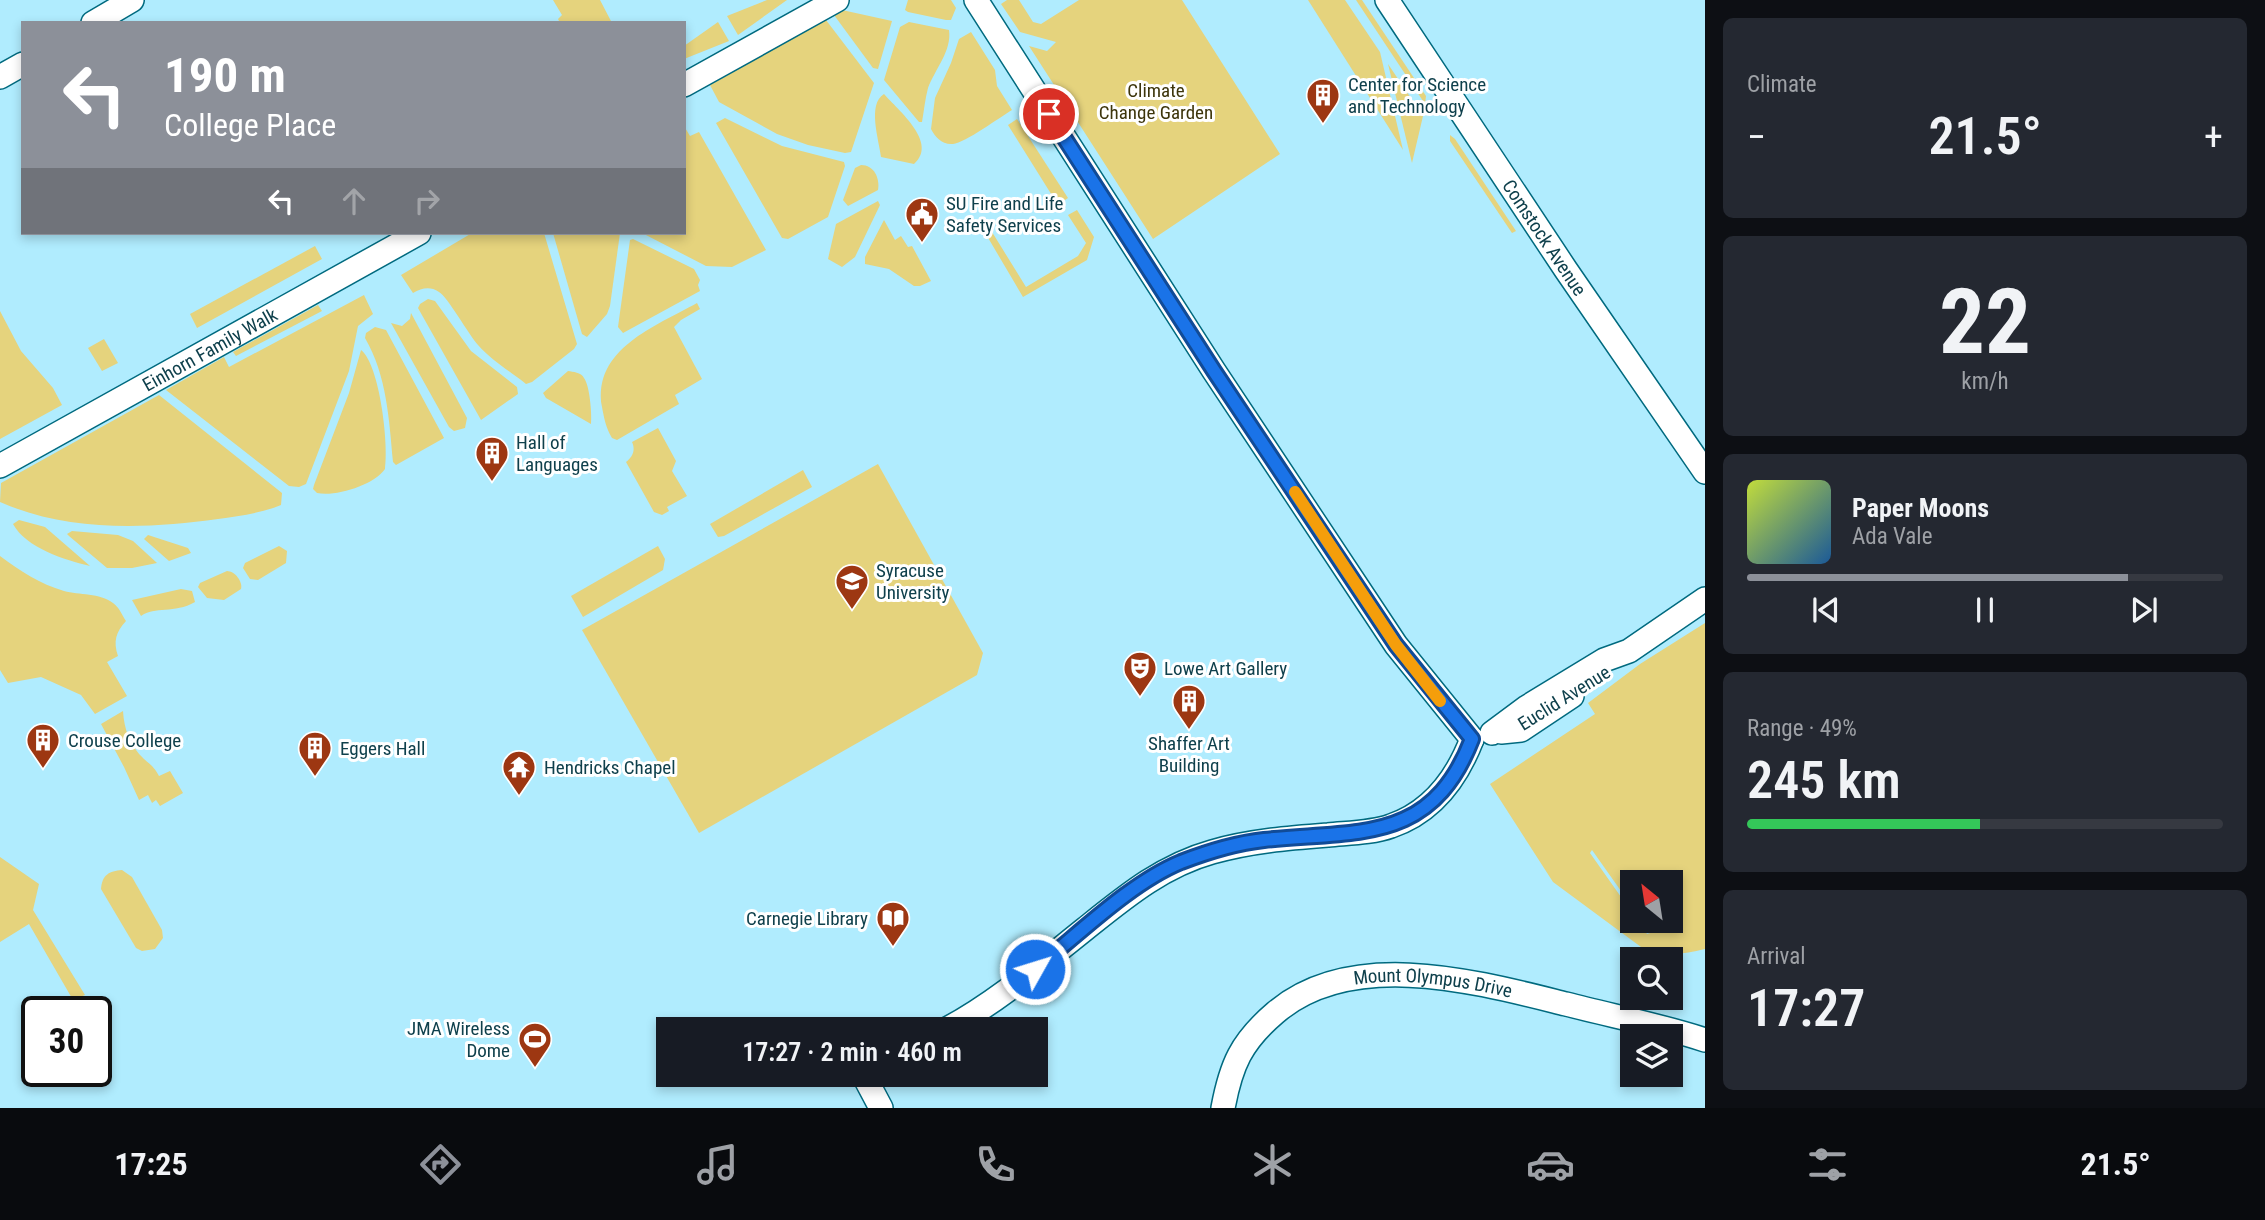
<!DOCTYPE html>
<html lang="en">
<head>
<meta charset="utf-8">
<style>
	:root { --surface:#171b24; --page:#242831; --text:#f1f3f6; --muted:#9ea1a6; --line:#363941; --accent:#8c9099 }
	body { margin:0; font-family:"Roboto Condensed",sans-serif; background:var(--page); color:var(--text); height:100vh; display:flex; flex-direction:column; font-size:26px; white-space:nowrap }
	* { box-sizing:border-box; margin:0 }
	p { font-size:23px; color:var(--muted) }
	.icon { flex:none; width:38px; height:38px; fill:none; stroke:currentColor; stroke-width:2; stroke-linecap:round; stroke-linejoin:round }
	.map { position:relative; flex:1; overflow:hidden }
	.side { display:flex; flex-direction:column; gap:18px; padding:18px; background:#0d0f14; width:560px }
	.side>* { flex:none }
	.hud { position:absolute; left:21px; top:21px; width:665px; height:214px; border-radius:0px; box-shadow:0 4px 10px #0003; background:#8c9099; color:#fff; overflow:hidden }
	.needle { width:46px; rotate:330deg }
	.tools { position:absolute; left:1620px; top:870px; display:grid; gap:14px }
	.tools a { display:grid; place-items:center; width:63px; height:63px; border-radius:0px; background:var(--surface); box-shadow:0 4px 10px #0003; font-size:35px }
	.speed { position:absolute; left:21px; top:996px; display:flex; gap:14px; font-size:35px; font-weight:700; text-align:center }
	.speed>* { display:grid; place-content:center; width:91px; height:91px; border-radius:50%; background:var(--surface); box-shadow:0 4px 10px #0003; line-height:1 }
	.speed .limit { border:4px solid #111; border-radius:10px; background:#fff; color:#111 }
	.pin { position:absolute; display:grid; place-items:center; width:60px; height:60px; color:#fff; margin:-30px; border:4px solid #fff; border-radius:50%; box-shadow:0 2px 7px #0007 }
	.me { position:absolute; width:77px; margin:-38px; rotate:51deg; stroke-linejoin:round; filter:drop-shadow(0 0 5px #0008) }
	.turn { display:flex; align-items:center; gap:24px; height:147px; padding:0 28px; font-size:32px }
	.turn .icon { width:91px; height:91px; stroke-width:2.5 }
	.turn b { display:block; font-size:49px; line-height:60px }
	.lanes { display:flex; align-items:center; height:66px; padding:0 28px; background:#0003; justify-content:center; gap:35px; direction:ltr }
	.lanes .off { opacity:.35 }
	.big { font-size:52px; font-weight:600; line-height:1.1 }
	.side .widget { flex:1; display:flex; flex-direction:column; justify-content:center; gap:10px; min-width:0; padding:0 24px; border-radius:10px; background:var(--page) }
	.side .dial { align-items:center; gap:0 }
	.dial b { font-size:91px; line-height:1 }
	.song { display:flex; align-items:center; gap:21px }
	.cover { width:84px; height:84px; border-radius:10px; background:linear-gradient(135deg,hsl(70 70% 55%),hsl(210 70% 35%)) }
	.played { height:7px; border-radius:4px; background:linear-gradient(90deg,var(--accent) 80%,var(--line) 80%) }
	.keys { display:flex; justify-content:space-around; direction:ltr }
	.heat { display:flex; justify-content:space-between; align-items:center; font-size:38px; direction:ltr }
	.charge { height:10px; border-radius:5px; background:linear-gradient(90deg,#34c759 49%,var(--line) 0) }
	.trip { position:absolute; left:656px; top:1017px; width:392px; height:70px; border-radius:0px; background:var(--surface); box-shadow:0 4px 10px #0003; font-weight:600; line-height:70px; text-align:center }
	.menu { display:flex; height:112px; justify-content:space-around; align-items:center; background:#090b0e; color:var(--muted) }
	.menu .icon { width:49px; height:49px }
	.menu .selected { color:var(--accent) }
	.menu b { font-size:32px; color:var(--text) }
	main { display:flex; flex:1; min-height:0 }
	.map>svg:first-child { display:block }
</style>
</head>
<body>
<main>
<div class="map">
<svg width="1705" height="1108" viewBox="0 0 1705 1108">
	<rect width="100%" height="100%" fill="#b0ecfe"/>
	<!-- green -->
	<g fill="#e5d37d" fill-rule="evenodd">
		<path d="M553,0H600L612,23H560L558,19L562,15Z"/>
		<path d="M767,0H787L738,35L727,16Z"/>
		<path d="M908,0H951L956,8L951,20H946L908,12L905,10Z"/>
		<path d="M1007,0H1019L1033,22L1041,24L1079,0H1182L1280,154L1153,239L1029,46L1047,51L1056,42L1020,32L1001,4Z"/>
		<path d="M1308,0H1345L1380,52L1403,150Z"/>
		<path d="M1356,0H1362L1426,96L1425,104Z"/>
		<path d="M842,10L892,21L878,69L873,68L834,15Z"/>
		<path d="M826,20L874,83L851,152L845,153L808,145L777,134L719,102L710,85Z"/>
		<path d="M718,22L729,41L684,59V46Z"/>
		<path d="M909,22L949,30C952,51 935,69 928,88C925,99 924,111 922,122H919L884,80L900,27Z"/>
		<path d="M971,32L995,70L997,86L1012,110C1000,117 965,143 953,144C942,145 935,137 931,129L935,98L951,63L959,39Z"/>
		<path d="M1388,64L1423,116L1412,163Z"/>
		<path d="M884,94C898,110 939,143 914,164L881,157C879,140 867,104 884,94Z"/>
		<path d="M725,118L782,146L844,162L845,166L828,217L788,239L782,238L716,123Z"/>
		<path d="M1017,119L1068,198L1058,205L1008,125Z"/>
		<path d="M684,126L690,136L699,132L766,250L732,267L706,266L642,233H684Z"/>
		<path d="M1450,135L1455,139L1516,231L1512,233L1450,141Z"/>
		<path d="M861,165C874,165 880,178 878,190L848,206L843,200L855,168Z"/>
		<path d="M878,201L880,205L855,257L842,267L828,259L836,224Z"/>
		<path d="M1077,210L1094,237L1087,260L1023,297L987,236L992,232L1026,287L1078,256L1086,243L1068,215Z"/>
		<path d="M884,220L895,240L901,236L908,247L912,246L931,281L920,286H914L889,269L865,264V257Z"/>
		<path d="M472,233H544L577,344L574,349L532,382L526,384C511,372 491,360 478,345C469,335 447,296 439,292C430,286 422,288 413,293L401,275Z"/>
		<path d="M553,233H620L610,306L607,314L587,337L582,334Z"/>
		<path d="M633,239L694,269L700,280L698,285L700,291L623,333L618,327L630,240Z"/>
		<path d="M315,246L322,259L197,328L190,314Z"/>
		<path d="M364,295L373,314L358,326L349,371L306,484L299,487L289,486L166,390L224,357L229,367Z"/>
		<path d="M428,299L435,301L471,351L517,387L518,394L481,420L418,308L420,304Z"/>
		<path d="M697,303L700,309L681,320L674,327L702,379L675,395L679,404L617,440L612,438C606,428 604,418 602,407C592,349 656,326 697,303Z"/>
		<path d="M318,305L322,311L236,356L233,352Z"/>
		<path d="M0,311L21,351L53,388L62,405L0,439Z"/>
		<path d="M411,313L467,418L465,428L454,431L449,427L391,323L402,326L410,319Z"/>
		<path d="M375,327L386,330L444,438L396,465L393,462C389,419 387,376 365,338L366,333Z"/>
		<path d="M104,339L118,363L102,371L88,348Z"/>
		<path d="M361,350C380,365 389,445 385,469C374,485 336,497 317,493L313,489L314,485L349,393Z"/>
		<path d="M568,371C573,372 581,372 584,378C590,386 592,415 591,424L546,398L543,393Z"/>
		<path d="M159,395L282,493L281,505C262,513 239,516 218,519C146,529 68,532 0,502L1,483Z"/>
		<path d="M658,428L676,461L672,471L687,496L667,507L669,511L662,515L654,512L626,462C632,457 636,451 632,442Z"/>
		<path d="M878,464L983,653L977,675L699,833L582,630Z"/>
		<path d="M803,470L812,487L724,536L718,537L710,524Z"/>
		<path d="M19,520L45,527L90,566C65,560 26,548 13,524Z"/>
		<path d="M72,531L118,535L133,541L157,563L132,568H107L69,536L67,534Z"/>
		<path d="M148,535L188,548L191,553L169,561L144,539Z"/>
		<path d="M279,546L287,551L286,563L258,580L250,579L243,568L245,563Z"/>
		<path d="M658,546L665,559L663,570L583,617L571,596Z"/>
		<path d="M0,556C20,571 40,584 64,591C79,595 100,593 113,603C119,607 122,615 126,621C116,632 113,641 118,656L107,662L127,696L95,714L81,695L41,677L8,683L0,670Z"/>
		<path d="M227,571C235,571 243,582 241,589L224,600L207,598L198,587L200,583Z"/>
		<path d="M181,589L192,591L195,602C174,614 155,606 141,616L132,600Z"/>
		<path d="M1705,623V949C1680,955 1666,956 1641,947L1553,882L1490,784L1595,714L1588,703L1640,664ZM1592,850L1633,908V882H1671V920L1642,921L1650,933L1647,934L1638,921L1633,920V914L1590,853Z"/>
		<path d="M123,711C124,729 130,746 144,759C151,765 155,768 159,776L170,771L183,793L160,806L156,800L152,803L148,795L139,800L124,767L101,724Z"/>
		<path d="M0,857L39,884L33,910L85,995L73,1000L29,924L0,942Z"/>
		<path d="M122,870L132,877L162,930L163,938L155,949L142,951L136,948L101,889C102,875 109,871 122,870Z"/>
	</g>
	<g fill="none" stroke-linecap="round" stroke-linejoin="round">
		<defs>
			<g id="minor">
				<path d="M976,0L1214,371L1396,645L1472,739"/>
				<path id="s1" d="M1387,0L1566,270L1705,472"/>
				<path d="M93,23L132,0"/>
				<path d="M0,77L23,64"/>
				<path d="M684,85L837,0"/>
				<path id="s2" d="M0,466L419,233"/>
				<path d="M1501,732L1521,730L1572,696"/>
				<path d="M1492,733L1527,707L1604,660L1629,651L1705,599"/>
				<path d="M947,1029C997,1002 1041,964 1085,929C1125,897 1162,866 1212,852C1250,841 1289,838 1328,835C1348,833 1372,833 1391,826C1432,812 1457,778 1472,739"/>
				<path d="M866,1074L864,1076L881,1108"/>
				<path id="s3" d="M1223,1108C1231,1065 1241,1042 1275,1013C1352,947 1477,982 1566,1004C1612,1016 1660,1025 1705,1040"/>
			</g>
		</defs>
		<!-- minor casing -->
		<use href="#minor" stroke="#006a7f" stroke-width="26"/>
		<!-- minor -->
		<use href="#minor" stroke="#fff" stroke-width="23"/>
	</g>
	<g fill="none" stroke-linecap="round" stroke-linejoin="round">
		<defs>
			<path id="route" d="M1035,969C1078,935 1130,883 1181,862C1207,852 1236,843 1264,840C1358,830 1431,845 1472,739L1396,645L1214,371L1049,114"/>
		</defs>
		<!-- route casing -->
		<use href="#route" stroke="#114b97" stroke-width="18"/>
		<!-- route -->
		<use href="#route" stroke="#1a73e8" stroke-width="12"/>
		<!-- slow -->
		<path stroke="#f59e0b" stroke-width="12" d="M1295,492L1396,645L1440,701"/>
	</g>
	<!-- icons -->
	<defs>
		<symbol id="building-pin" viewBox="-11 -11 22 30"><path d="M0 17L-7.5 6A9.5 9.5 0 1 1 7.5 6Z" fill="#9d3712" stroke="#fff"/><path d="M-4-6H4V6H1V3H-1V6H-4ZM-2.5-4.3h1.7v1.8h-1.7ZM.8-4.3h1.7v1.8H.8ZM-2.5-1h1.7V.8h-1.7ZM.8-1h1.7V.8H.8Z" fill="#fff"/></symbol>
		<symbol id="civic-pin" viewBox="-11 -11 22 30"><path d="M0 17L-7.5 6A9.5 9.5 0 1 1 7.5 6Z" fill="#9d3712" stroke="#fff"/><path d="M-.6-6.5H3V-4.5H.6V-3L4-1V1h2V6H-6V1h2V-1L-.6-3ZM-1.2 2.5V6h2.4V2.5Z" fill="#fff"/></symbol>
		<symbol id="university-pin" viewBox="-11 -11 22 30"><path d="M0 17L-7.5 6A9.5 9.5 0 1 1 7.5 6Z" fill="#9d3712" stroke="#fff"/><path d="M0-5L7-2L0 1L-7-2ZM-4 1L0 2.5L4 1V4Q0 6-4 4Z" fill="#fff"/></symbol>
		<symbol id="theatre-pin" viewBox="-11 -11 22 30"><path d="M0 17L-7.5 6A9.5 9.5 0 1 1 7.5 6Z" fill="#9d3712" stroke="#fff"/><path d="M-5-5.5Q0-4 5-5.5V0Q5 5 0 6Q-5 5-5 0ZM-3.3-2.5H-1v1.5H-3.3ZM1-2.5H3.3v1.5H1ZM-2.8 1Q0 5.5 2.8 1Z" fill="#fff"/></symbol>
		<symbol id="temple-pin" viewBox="-11 -11 22 30"><path d="M0 17L-7.5 6A9.5 9.5 0 1 1 7.5 6Z" fill="#9d3712" stroke="#fff"/><path d="M0-6L5-2H3V0L6.5 2.5H4V6H1.5V3h-3V6H-4V2.5H-6.5L-3 0V-2H-5Z" fill="#fff"/></symbol>
		<symbol id="library-pin" viewBox="-11 -11 22 30"><path d="M0 17L-7.5 6A9.5 9.5 0 1 1 7.5 6Z" fill="#9d3712" stroke="#fff"/><path d="M-6-4Q-3-5.5-.7-3.5V5Q-3 3-6 4ZM6-4Q3-5.5 .7-3.5V5Q3 3 6 4Z" fill="#fff"/></symbol>
		<symbol id="stadium-pin" viewBox="-11 -11 22 30"><path d="M0 17L-7.5 6A9.5 9.5 0 1 1 7.5 6Z" fill="#9d3712" stroke="#fff"/><path d="M0-5a6.5 5 0 1 0 0 10a6.5 5 0 1 0 0-10ZM-3.5-1.8h7v3.6h-7Z" fill="#fff"/></symbol>
	</defs>
	<g fill-rule="evenodd">
		<use href="#building-pin" x="1304" y="76" width="38" height="52"/>
		<use href="#civic-pin" x="903" y="195" width="38" height="52"/>
		<use href="#building-pin" x="473" y="434" width="38" height="52"/>
		<use href="#university-pin" x="833" y="562" width="38" height="52"/>
		<use href="#theatre-pin" x="1121" y="649" width="38" height="52"/>
		<use href="#building-pin" x="1170" y="682" width="38" height="52"/>
		<use href="#building-pin" x="24" y="721" width="38" height="52"/>
		<use href="#building-pin" x="296" y="729" width="38" height="52"/>
		<use href="#temple-pin" x="500" y="748" width="38" height="52"/>
		<use href="#library-pin" x="874" y="899" width="38" height="52"/>
		<use href="#stadium-pin" x="516" y="1020" width="38" height="52"/>
	</g>
	<g text-anchor="middle" dominant-baseline="central" stroke-width="6" stroke-linejoin="round" paint-order="stroke">
		<!-- poi labels -->
		<g font-size="19" fill="#0f404c" stroke="#fff" text-anchor="start">
			<text x="1348" y="84">Center for Science<tspan x="1348" dy="22">and Technology</tspan></text>
			<text x="946" y="203">SU Fire and Life<tspan x="946" dy="22">Safety Services</tspan></text>
			<text x="516" y="442">Hall of<tspan x="516" dy="22">Languages</tspan></text>
			<text x="876" y="570">Syracuse<tspan x="876" dy="22">University</tspan></text>
			<text x="1164" y="668">Lowe Art Gallery</text>
			<text x="68" y="740">Crouse College</text>
			<text x="1189" y="743" text-anchor="middle">Shaffer Art<tspan x="1189" dy="22">Building</tspan></text>
			<text x="340" y="748">Eggers Hall</text>
			<text x="544" y="767">Hendricks Chapel</text>
			<text x="868" y="918" text-anchor="end">Carnegie Library</text>
			<text x="510" y="1028" text-anchor="end">JMA Wireless<tspan x="510" dy="22">Dome</tspan></text>
		</g>
		<!-- park labels -->
		<g font-size="19" fill="#3d350b" stroke="#fff">
			<text x="1156" y="90">Climate<tspan x="1156" dy="22">Change Garden</tspan></text>
		</g>
		<!-- street labels -->
		<g font-size="19" fill="#0f404c" stroke="#fff">
			<text stroke="none"><textPath href="#s1" startOffset="285">Comstock Avenue</textPath></text>
			<text stroke="none"><textPath href="#s2" startOffset="240">Einhorn Family Walk</textPath></text>
			<text transform="translate(1564 698) rotate(-32)">Euclid Avenue</text>
			<text stroke="none"><textPath href="#s3" startOffset="278">Mount Olympus Drive</textPath></text>
		</g>
	</g>
</svg>
<div class="tools">
<a><svg class="needle" viewBox="-14 -14 28 28"><path d="M0-13l5 13h-10z" fill="#e53935"/><path d="M0 13l5-13h-10z" fill="#9ea1a6"/></svg></a>
<a><svg class="icon" aria-label="search" viewBox="0 0 24 24"><circle cx="10" cy="10" r="6"/><path d="M15 15l6 6"/></svg></a>
<a><svg class="icon" aria-label="layers" viewBox="0 0 24 24"><path d="M12 4l9 5-9 5-9-5zM3 14l9 5 9-5"/></svg></a>
</div>
<div class="speed"><div class="limit">30</div></div>
<div class="pin" style="left:1049px;top:114px;background:#d93025"><svg class="icon" aria-label="arrive" viewBox="0 0 24 24"><path d="M6 21V4h12l-3 4 3 4H6"/></svg></div>
<svg class="me" style="left:1035px;top:969px" viewBox="-20 -20 40 40"><circle r="17" fill="#1a73e8" stroke="#fff" stroke-width="3"/><path d="M0-11L8 9 0 5-8 9z" fill="#fff"/></svg>
<div class="trip">17:27 · 2 min · 460 m</div>
<div class="hud">
<div class="turn"><svg class="icon" aria-label="left" viewBox="0 0 24 24"><path d="M17 20v-9H6M10 6l-5 5 5 5"/></svg><div><b>190 m</b>College Place</div></div>
<div class="lanes"><svg class="icon" aria-label="left" viewBox="0 0 24 24"><path d="M17 20v-9H6M10 6l-5 5 5 5"/></svg><svg class="icon off" aria-label="ahead" viewBox="0 0 24 24"><path d="M12 20V5M6 11l6-6 6 6"/></svg><svg class="icon off" aria-label="right" viewBox="0 0 24 24"><path d="M7 20v-9h11M14 6l5 5-5 5"/></svg></div>
</div>
</div>
<section class="side">
<div class="widget"><p>Climate</p>
<div class="heat"><a>−</a><b class="big">21.5°</b><a>+</a></div>
</div>
<div class="widget dial"><b>22</b><p>km/h</p></div>
<div class="widget">
<div class="song"><i class="cover"></i><div><b>Paper Moons</b><p>Ada Vale</p></div></div>
<div class="played"></div>
<div class="keys"><svg class="icon" aria-label="previous" viewBox="0 0 24 24"><path d="M18 5L8 12l10 7zM5 5v14"/></svg><svg class="icon" aria-label="pause" viewBox="0 0 24 24"><path d="M8 5v14M16 5v14"/></svg><svg class="icon" aria-label="next" viewBox="0 0 24 24"><path d="M6 5l10 7-10 7zM19 5v14"/></svg></div>
</div>
<div class="widget"><p>Range · 49%</p><b class="big">245 km</b><div class="charge"></div></div>
<div class="widget"><p>Arrival</p><b class="big">17:27</b></div>
</section>
</main>
<nav class="menu">
<b>17:25</b>
<svg class="icon selected" aria-label="directions" viewBox="0 0 24 24"><path d="M12 3l9 9-9 9-9-9zM9 14v-3h6M13 9l2 2-2 2"/></svg>
<svg class="icon" aria-label="music" viewBox="0 0 24 24"><path d="M9 18V5l10-2v13"/><circle cx="6" cy="18" r="3"/><circle cx="16" cy="16" r="3"/></svg>
<svg class="icon" aria-label="phone" viewBox="0 0 24 24"><path d="M5 4h4l2 5-3 2q2 4 5 5l2-3 5 2v4C11 20 4 13 5 4z"/></svg>
<svg class="icon" aria-label="climate" viewBox="0 0 24 24"><path d="M12 3v18M4 7l16 10M4 17L20 7"/></svg>
<svg class="icon" aria-label="car" viewBox="0 0 24 24"><path d="M5 17H2v-5l4-1 3-4h7l3 4 3 1v5h-3M9 17h6M6 11h13"/><circle cx="7" cy="17" r="2"/><circle cx="17" cy="17" r="2"/></svg>
<svg class="icon" aria-label="filters" viewBox="0 0 24 24"><path d="M4 7h16M4 17h16"/><circle cx="9" cy="7" r="2"/><circle cx="15" cy="17" r="2"/></svg>
<b>21.5°</b>
</nav>
</body>
</html>
